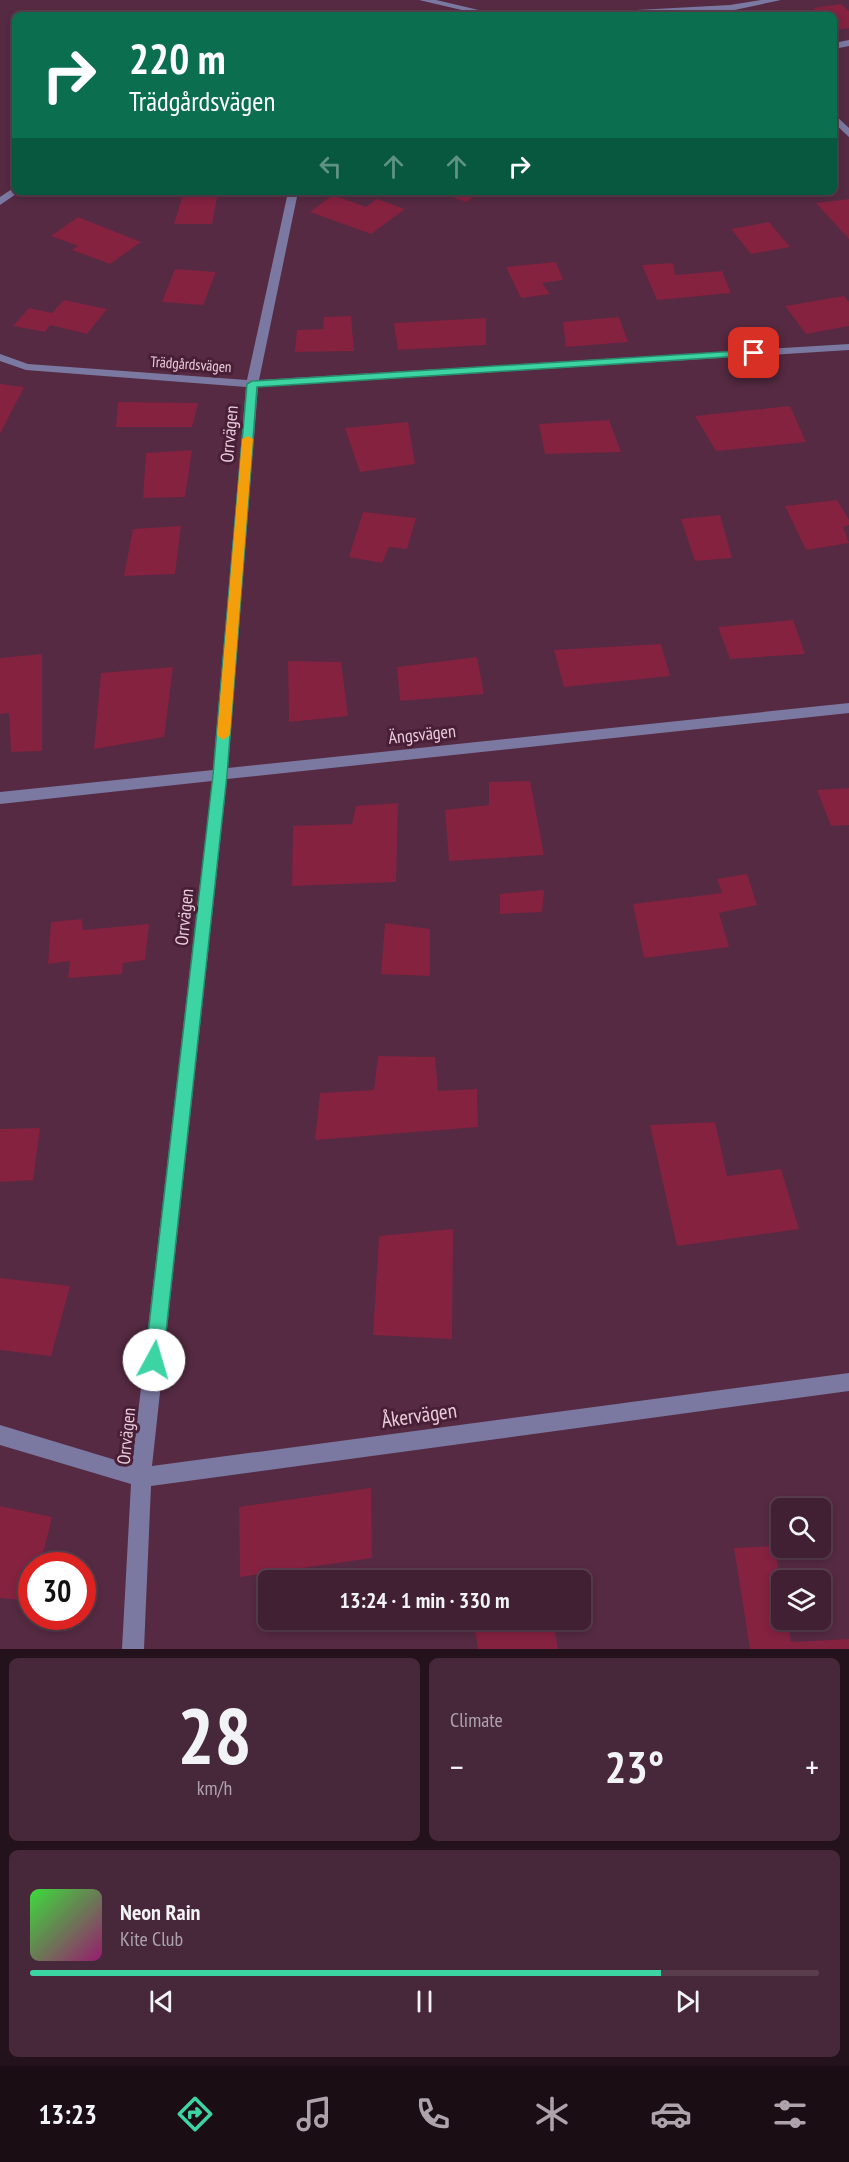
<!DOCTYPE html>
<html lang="en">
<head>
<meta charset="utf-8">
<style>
	:root { --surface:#402032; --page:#47283a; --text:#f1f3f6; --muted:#aea3ac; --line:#593e4d; --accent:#3dd4a3 }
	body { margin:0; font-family:"PT Sans Narrow",sans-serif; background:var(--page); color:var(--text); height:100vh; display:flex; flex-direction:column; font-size:22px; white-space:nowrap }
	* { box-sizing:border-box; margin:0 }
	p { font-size:20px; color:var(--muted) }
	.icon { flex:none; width:33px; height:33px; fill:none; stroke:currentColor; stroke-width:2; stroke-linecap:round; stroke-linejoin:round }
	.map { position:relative; height:1649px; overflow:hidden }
	.details { display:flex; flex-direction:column; gap:9px; padding:9px; background:#23121c; flex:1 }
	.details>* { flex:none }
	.guide { position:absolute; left:12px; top:12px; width:825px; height:183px; border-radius:9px; box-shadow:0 3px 9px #0003,0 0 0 2px var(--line); background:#0b6e4f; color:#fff; overflow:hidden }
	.tools { position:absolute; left:771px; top:1498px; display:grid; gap:12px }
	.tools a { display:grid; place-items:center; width:60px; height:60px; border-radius:9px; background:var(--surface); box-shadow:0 3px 9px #0003,0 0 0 2px var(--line); font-size:30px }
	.speed { position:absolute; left:18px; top:1552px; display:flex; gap:12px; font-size:30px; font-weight:700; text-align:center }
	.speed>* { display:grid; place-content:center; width:78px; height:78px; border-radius:50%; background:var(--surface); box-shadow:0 3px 9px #0003,0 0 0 2px var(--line); line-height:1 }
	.speed .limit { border:9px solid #d22; background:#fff; color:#111 }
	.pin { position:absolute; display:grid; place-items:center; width:51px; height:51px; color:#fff; margin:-26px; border-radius:12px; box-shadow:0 3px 9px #0006 }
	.me { position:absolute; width:66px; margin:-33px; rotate:6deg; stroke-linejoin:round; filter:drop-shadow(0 0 4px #0008) }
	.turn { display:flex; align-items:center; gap:21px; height:126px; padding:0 18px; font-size:27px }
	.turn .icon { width:78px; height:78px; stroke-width:2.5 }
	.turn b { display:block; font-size:42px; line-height:51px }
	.lanes { display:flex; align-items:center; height:57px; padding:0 18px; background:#0003; justify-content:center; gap:30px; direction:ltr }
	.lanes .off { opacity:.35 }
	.big { font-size:45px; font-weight:700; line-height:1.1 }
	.details .widget { flex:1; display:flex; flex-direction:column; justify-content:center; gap:9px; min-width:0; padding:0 21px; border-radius:9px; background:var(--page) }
	.details .dial { align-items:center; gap:0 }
	.dial b { font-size:78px; line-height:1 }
	.song { display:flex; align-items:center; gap:18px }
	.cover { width:72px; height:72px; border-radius:9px; background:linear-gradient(135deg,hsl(120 70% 55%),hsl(320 70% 35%)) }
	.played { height:6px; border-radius:3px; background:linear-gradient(90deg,var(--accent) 80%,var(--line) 80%) }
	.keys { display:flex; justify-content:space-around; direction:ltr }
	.heat { display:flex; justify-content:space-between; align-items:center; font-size:33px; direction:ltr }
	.details .tiles { flex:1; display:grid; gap:9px; grid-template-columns:1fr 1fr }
	.widget:last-child { grid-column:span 2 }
	.trip { position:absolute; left:258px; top:1570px; width:333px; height:60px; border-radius:9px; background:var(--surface); box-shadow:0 3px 9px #0003,0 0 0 2px var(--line); font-weight:700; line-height:60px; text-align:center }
	.tabs { display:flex; height:96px; justify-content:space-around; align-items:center; background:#1a0d14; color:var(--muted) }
	.tabs .icon { width:42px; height:42px }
	.tabs .on { color:var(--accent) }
	.tabs b { font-size:27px; color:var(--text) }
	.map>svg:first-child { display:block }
</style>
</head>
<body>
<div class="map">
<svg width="849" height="1649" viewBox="0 0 849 1649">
	<rect width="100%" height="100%" fill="#552a42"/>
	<!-- building -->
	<g fill="#842240">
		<path d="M841,4L849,11V28L837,30L834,27V15H821L813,8Z"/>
		<path d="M184,192H218L212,224H174Z"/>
		<path d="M439,192H480L466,202Z"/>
		<path d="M333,195L366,207L377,199L405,209L371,234L310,212Z"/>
		<path d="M849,199V239L816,203Z"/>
		<path d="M78,217L141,242L110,264L72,250L78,246L51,236Z"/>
		<path d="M769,222L790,247L751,254L731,229Z"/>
		<path d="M556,262L563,280L542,283L550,294L521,298L506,267Z"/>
		<path d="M673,263L675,275L722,271L731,293L657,300L642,265Z"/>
		<path d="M175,269L216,272L203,305L162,302Z"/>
		<path d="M844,296L849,302V326L806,334L785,306Z"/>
		<path d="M64,300L107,309L87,334L50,325L45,332L13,326L29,308L52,313Z"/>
		<path d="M351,316L354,351L295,352L297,330L323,329L324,317Z"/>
		<path d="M619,317L628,342L566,347L563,322Z"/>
		<path d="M486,318V345L398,350L394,323Z"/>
		<path d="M0,384L24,387L0,434Z"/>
		<path d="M118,402L198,403L192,427H116Z"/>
		<path d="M790,406L806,442L716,451L695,416Z"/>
		<path d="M609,420L621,452L545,454L539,424Z"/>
		<path d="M408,422L415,464L360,472L345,428Z"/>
		<path d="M192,450L185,497L143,498L146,453Z"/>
		<path d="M837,500L849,520V525L843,527L849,543L806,550L785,506Z"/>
		<path d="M363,512L416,518L407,549L389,547L382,563L349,557Z"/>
		<path d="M720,515L732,558L695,561L681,519Z"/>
		<path d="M181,526L175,574L124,576L133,529Z"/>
		<path d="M793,620L805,654L730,659L718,627Z"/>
		<path d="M661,644L670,676L564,687L554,650Z"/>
		<path d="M42,654V751L11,752L9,713L0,714V658Z"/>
		<path d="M477,657L484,694L400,701L397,667Z"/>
		<path d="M288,661L341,662L348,716L289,722Z"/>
		<path d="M173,667L164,737L94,749L101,673Z"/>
		<path d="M530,781L544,855L449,861L445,810L489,805V782Z"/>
		<path d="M849,788V825L831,826L817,790Z"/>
		<path d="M398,803L396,882L292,886L293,826L352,824L356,806Z"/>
		<path d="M747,874L757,905L719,913L729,947L644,958L633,904L722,893L717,879Z"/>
		<path d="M544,890L542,912L500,914V894Z"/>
		<path d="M82,919L83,930L149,924L145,960L123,963L122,974L68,978L70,961L48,964L51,922Z"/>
		<path d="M385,923L430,929V976L381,974Z"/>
		<path d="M378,1056L435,1057L438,1091L477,1089L478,1127L315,1140L320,1093L374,1090Z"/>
		<path d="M715,1122L727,1176L781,1169L799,1229L677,1246L650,1125Z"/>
		<path d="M40,1128L33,1180L0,1182V1129Z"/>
		<path d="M453,1229L452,1339L373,1335L379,1236Z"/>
		<path d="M0,1278L70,1286L51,1356L0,1350Z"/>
		<path d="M371,1488L372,1558L240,1577L239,1507Z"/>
		<path d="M0,1506L52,1517L40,1566H32L30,1601L0,1598Z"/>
		<path d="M774,1546L782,1588V1620H787L791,1642L849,1639V1649H750L734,1548Z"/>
		<path d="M474,1620H553L558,1649H478Z"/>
	</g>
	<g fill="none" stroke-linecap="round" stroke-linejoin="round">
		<!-- minor -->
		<g fill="#7b79a1" fill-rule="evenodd">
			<path d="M419,0H436L500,15H483Z"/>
			<path d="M761,0H781L730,11L595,15L599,12L730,5Z"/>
			<path d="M849,40V46L834,49V43Z"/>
			<path d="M834,114L849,128V137L834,123Z"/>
			<path d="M15,187V192H19L0,205V197Z"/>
			<path d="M288,192H298L259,380L849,344V350L258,387L228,768L849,703V713L227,779L152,1466L849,1373V1391L151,1486L144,1649H122L131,1484L0,1445V1425L132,1465L212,781L0,804V792L213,770L246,387L26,370L0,361V354L28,364L247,380Z"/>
		</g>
	</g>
	<!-- route -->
	<path fill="#3dd4a3" stroke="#288a6a" stroke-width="1.5" d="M754,350L759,353L757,355L257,387L227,775L163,1360L160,1366L154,1368L148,1366L145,1360L213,775L247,384L252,381Z"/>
	<!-- slow -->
	<path fill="#f59e0b" d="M248,436L253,439L230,735L223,740L217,735L242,439Z"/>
	<g text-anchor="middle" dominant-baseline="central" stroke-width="6" stroke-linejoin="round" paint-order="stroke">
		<!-- far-street labels -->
		<g font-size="15" fill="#e8cdda" stroke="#491f37">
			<text transform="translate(191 364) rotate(4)">Trädgårdsvägen</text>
		</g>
		<!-- street labels -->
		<g font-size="18" fill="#e8cdda" stroke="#491f37">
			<text transform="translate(229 434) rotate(-85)">Orrvägen</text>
			<text transform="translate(422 734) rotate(-6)">Ängsvägen</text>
			<text transform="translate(184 917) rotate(-84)">Orrvägen</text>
			<text transform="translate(126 1436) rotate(-84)">Orrvägen</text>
		</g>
		<!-- near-street labels -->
		<g font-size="21" fill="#e8cdda" stroke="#491f37">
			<text transform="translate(419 1415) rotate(-8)">Åkervägen</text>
		</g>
	</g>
</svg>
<div class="tools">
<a><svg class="icon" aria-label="search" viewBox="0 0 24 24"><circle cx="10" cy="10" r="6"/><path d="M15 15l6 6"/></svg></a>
<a><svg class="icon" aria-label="layers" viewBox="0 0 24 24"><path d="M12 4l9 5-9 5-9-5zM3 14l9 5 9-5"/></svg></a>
</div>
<div class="speed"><div class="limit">30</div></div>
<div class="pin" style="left:754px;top:353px;background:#d93025"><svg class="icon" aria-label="arrive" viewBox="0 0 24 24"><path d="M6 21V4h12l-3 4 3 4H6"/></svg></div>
<svg class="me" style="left:154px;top:1360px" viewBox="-20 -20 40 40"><circle r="19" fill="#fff"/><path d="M0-13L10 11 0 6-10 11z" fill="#3dd4a3"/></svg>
<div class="trip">13:24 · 1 min · 330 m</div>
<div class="guide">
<div class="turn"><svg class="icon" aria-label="right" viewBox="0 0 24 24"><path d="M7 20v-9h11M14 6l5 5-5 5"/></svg><div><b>220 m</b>Trädgårdsvägen</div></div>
<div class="lanes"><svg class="icon off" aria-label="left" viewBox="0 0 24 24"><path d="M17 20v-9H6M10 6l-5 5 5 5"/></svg><svg class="icon off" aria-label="ahead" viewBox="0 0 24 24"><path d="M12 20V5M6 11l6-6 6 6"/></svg><svg class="icon off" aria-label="ahead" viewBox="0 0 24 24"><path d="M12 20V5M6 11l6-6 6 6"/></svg><svg class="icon" aria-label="right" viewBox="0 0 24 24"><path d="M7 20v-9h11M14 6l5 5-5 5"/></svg></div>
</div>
</div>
<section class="details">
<div class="tiles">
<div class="widget dial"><b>28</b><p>km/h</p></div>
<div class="widget"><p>Climate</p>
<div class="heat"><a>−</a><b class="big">23°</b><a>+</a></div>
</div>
<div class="widget">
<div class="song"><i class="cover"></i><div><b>Neon Rain</b><p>Kite Club</p></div></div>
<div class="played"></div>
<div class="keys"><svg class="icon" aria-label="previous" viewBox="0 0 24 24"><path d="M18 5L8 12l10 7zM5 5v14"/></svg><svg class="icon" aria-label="pause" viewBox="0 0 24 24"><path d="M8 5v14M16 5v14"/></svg><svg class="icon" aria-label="next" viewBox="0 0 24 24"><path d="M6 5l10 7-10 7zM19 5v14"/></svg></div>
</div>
</div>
</section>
<nav class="tabs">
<b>13:23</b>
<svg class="icon on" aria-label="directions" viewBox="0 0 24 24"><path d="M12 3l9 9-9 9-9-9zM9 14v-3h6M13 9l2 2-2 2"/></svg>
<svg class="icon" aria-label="music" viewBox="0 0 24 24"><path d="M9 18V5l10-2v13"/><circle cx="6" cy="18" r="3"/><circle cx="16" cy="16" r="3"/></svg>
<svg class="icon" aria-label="phone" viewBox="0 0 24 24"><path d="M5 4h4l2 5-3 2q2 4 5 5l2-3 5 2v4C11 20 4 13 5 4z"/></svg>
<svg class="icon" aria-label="climate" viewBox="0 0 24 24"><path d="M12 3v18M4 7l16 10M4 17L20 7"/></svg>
<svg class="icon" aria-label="car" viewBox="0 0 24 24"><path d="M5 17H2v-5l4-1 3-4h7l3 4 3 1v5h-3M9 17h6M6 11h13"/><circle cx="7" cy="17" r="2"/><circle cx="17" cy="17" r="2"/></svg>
<svg class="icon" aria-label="filters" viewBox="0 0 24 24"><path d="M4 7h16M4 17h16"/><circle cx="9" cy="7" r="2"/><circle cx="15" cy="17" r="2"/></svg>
</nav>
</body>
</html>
